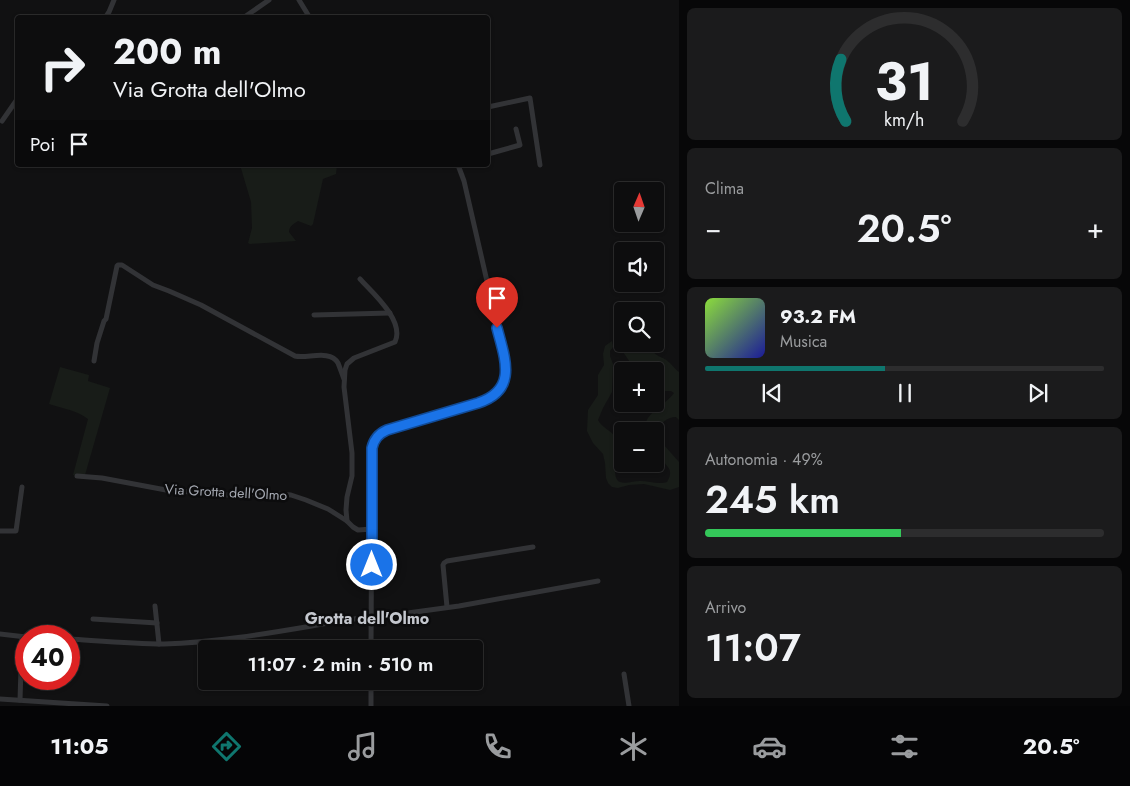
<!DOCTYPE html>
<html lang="it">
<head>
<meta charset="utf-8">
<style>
	:root { --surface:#0d0d0e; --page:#1b1b1c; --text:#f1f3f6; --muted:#9a9c9e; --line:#2d2d2e; --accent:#0f766e }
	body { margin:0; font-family:Jost,sans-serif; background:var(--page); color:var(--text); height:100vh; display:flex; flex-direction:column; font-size:19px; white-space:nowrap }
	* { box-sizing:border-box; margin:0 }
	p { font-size:16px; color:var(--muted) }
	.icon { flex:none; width:28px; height:28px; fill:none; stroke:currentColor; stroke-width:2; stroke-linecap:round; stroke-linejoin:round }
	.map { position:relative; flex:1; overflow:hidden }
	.details { display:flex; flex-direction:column; gap:8px; padding:8px; background:#070708; width:451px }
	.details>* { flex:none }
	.top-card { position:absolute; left:15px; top:15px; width:475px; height:152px; border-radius:5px; box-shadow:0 1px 4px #0004,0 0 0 1px var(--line); background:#0d0d0e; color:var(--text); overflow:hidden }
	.needle { width:32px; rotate:2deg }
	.fabs { position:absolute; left:614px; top:182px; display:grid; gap:10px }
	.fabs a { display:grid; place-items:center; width:50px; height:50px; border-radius:5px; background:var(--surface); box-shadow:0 1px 4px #0004,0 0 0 1px var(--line); font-size:25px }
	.speed { position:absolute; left:15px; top:625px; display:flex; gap:10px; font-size:25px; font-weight:700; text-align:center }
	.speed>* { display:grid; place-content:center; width:65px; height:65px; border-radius:50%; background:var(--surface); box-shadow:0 1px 4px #0004,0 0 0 1px var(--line); line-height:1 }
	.speed .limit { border:8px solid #d22; background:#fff; color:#111 }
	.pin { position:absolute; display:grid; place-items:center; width:42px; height:42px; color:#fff; margin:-51px -21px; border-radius:50% 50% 50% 0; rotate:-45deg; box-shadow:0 0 5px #0007 }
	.pin .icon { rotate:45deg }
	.me { position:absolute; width:55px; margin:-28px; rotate:0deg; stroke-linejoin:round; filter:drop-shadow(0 0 4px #0008) }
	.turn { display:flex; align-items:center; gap:18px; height:105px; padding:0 15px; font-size:22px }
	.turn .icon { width:65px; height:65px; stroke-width:2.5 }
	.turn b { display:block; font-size:35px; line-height:42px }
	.then { display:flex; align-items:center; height:48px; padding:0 15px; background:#0003; gap:10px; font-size:19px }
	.big { font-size:38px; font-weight:600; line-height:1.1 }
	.details .card { flex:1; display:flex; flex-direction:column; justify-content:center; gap:8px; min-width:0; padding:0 18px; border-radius:8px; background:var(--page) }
	.details .dial { align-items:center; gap:0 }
	.dial svg { height:130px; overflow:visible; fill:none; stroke:var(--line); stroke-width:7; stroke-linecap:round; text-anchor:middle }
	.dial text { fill:var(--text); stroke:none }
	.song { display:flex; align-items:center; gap:15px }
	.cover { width:60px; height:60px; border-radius:8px; background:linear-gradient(135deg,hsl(90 70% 55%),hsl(240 70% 35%)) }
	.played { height:5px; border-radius:2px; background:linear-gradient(90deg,var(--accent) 45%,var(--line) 45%) }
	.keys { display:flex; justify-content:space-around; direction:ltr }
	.heat { display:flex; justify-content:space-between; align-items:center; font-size:28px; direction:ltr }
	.charge { height:8px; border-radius:4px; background:linear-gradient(90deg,#34c759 49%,var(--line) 0) }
	.trip { position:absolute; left:198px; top:640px; width:285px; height:50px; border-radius:5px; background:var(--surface); box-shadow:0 1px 4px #0004,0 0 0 1px var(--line); font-weight:600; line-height:50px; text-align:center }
	.tabs { display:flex; height:80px; justify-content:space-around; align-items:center; background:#050506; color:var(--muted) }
	.tabs .icon { width:35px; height:35px }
	.tabs .active { color:var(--accent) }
	.tabs b { font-size:22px; color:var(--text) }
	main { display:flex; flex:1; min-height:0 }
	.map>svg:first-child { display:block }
</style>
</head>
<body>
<main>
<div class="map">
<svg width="679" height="706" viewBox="0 0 679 706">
	<rect width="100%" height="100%" fill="#111112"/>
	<!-- green -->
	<g fill="#181c18">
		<path d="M240,165H337L336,174L323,179L313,224L311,226L298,221C293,224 289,227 289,232L296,241L250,244L248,243L252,228L251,202Z"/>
		<path d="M612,341L613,347L610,351V356L613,364L612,392L603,408L598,420C602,428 611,430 615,437C621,447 609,478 620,482C626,484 634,481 640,481C649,481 659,485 667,482C676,468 664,464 655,455V435L679,462V487L670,490L644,484L629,485L618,488L612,487L608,483L606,478L605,463L603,454L593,443L587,431L588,410L598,395V375L604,365L603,354L605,346Z"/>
		<path d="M622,343L649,344C655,359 662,355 670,363C673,366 676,370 679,372V420L676,417C667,417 660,424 655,431H644C645,411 664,407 674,393L671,391H655V371H636L621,349V344Z"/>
		<path d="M60,367L89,375L88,381L110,388L85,475H73L88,419C78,411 62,408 49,404Z"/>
	</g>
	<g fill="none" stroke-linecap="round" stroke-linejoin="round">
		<!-- minor -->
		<g stroke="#323336" stroke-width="5">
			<path d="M299,0L310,18"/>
			<path d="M105,18L109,12L114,0"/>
			<path d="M243,18L269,0"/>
			<path d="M488,107L530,98L540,165"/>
			<path d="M2,121L18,98"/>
			<path d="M488,154L520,145L516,129"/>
			<path d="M314,315L390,313"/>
			<path d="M94,361L97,343L104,321L106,319L117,266L118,265H122L153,285L169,291L201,305L295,356C307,359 330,349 338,363C340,368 342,374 344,379"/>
			<path d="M77,476L102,478L166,490L229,495L265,493L291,495L306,500L328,509L347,521L353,527L358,530L372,529"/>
			<path d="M347,521L346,510L347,497L352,476V453L344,387L345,370L347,364L354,358L395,342C405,321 373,293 360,279"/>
			<path d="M0,531H16L22,487"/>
			<path d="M155,606L159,644"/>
			<path d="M447,607L443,565L444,563L447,561L533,547"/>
			<path d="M93,619L157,623"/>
			<path d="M0,634L26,637"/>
			<path d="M69,639C100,641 132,644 164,644C230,642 295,628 360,618H371L459,606L598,581"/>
			<path d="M371,649L372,448C375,439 378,434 387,430L486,401C502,392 507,381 506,364L464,181L458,165"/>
			<path d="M624,674L629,706"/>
			<path d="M0,699L107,706"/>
			<path d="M20,700L22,637"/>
			<path d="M371,706V681"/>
		</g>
	</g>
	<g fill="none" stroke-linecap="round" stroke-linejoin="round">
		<defs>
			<path id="route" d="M372,565V448C374,439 378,434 387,430L478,403C518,390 505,359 497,328"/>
		</defs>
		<!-- route casing -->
		<use href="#route" stroke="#114b97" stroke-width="12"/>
		<!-- route -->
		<use href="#route" stroke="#1a73e8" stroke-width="9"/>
	</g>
	<g text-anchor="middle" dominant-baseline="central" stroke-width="5" stroke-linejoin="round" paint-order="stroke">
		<!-- street labels -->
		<g font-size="14" fill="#a4a8b1" stroke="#0c0c0d">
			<text transform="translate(226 492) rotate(3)">Via Grotta dell'Olmo</text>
		</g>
		<!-- quarter labels -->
		<g font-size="16" font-weight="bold" fill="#c4c7ce" stroke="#0c0c0d">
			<text x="367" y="618">Grotta dell'Olmo</text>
		</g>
	</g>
</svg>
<div class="fabs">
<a><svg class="needle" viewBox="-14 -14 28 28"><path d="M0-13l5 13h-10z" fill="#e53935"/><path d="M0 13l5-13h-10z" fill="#9a9c9e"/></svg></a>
<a><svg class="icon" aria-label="sound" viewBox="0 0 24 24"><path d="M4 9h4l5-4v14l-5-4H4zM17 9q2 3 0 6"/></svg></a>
<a><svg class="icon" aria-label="search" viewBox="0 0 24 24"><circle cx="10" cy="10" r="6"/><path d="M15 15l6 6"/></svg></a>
<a>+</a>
<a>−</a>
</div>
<div class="speed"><div class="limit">40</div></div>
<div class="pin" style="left:497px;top:328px;background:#d93025"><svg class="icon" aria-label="arrive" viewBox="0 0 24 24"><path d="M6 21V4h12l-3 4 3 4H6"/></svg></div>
<svg class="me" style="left:372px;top:565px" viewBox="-20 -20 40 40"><circle r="17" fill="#1a73e8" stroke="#fff" stroke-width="3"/><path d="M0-11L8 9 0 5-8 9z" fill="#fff"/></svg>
<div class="trip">11:07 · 2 min · 510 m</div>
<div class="top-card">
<div class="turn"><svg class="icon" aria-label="right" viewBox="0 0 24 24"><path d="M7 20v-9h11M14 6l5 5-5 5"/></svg><div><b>200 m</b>Via Grotta dell'Olmo</div></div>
<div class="then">Poi<svg class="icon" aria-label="arrive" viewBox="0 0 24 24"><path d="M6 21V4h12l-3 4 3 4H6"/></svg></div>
</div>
</div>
<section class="details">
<div class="card dial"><svg viewBox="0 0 100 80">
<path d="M14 69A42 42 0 1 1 86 69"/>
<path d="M14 69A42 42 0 0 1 11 31" stroke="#0f766e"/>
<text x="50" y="56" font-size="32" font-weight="700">31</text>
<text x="50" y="72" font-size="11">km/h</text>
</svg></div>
<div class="card"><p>Clima</p>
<div class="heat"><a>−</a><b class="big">20.5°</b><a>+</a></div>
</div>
<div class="card">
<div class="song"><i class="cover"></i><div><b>93.2 FM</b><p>Musica</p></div></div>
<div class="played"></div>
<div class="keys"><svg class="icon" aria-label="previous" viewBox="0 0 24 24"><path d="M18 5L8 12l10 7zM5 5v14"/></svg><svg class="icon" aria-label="pause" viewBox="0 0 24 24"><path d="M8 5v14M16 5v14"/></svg><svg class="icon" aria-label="next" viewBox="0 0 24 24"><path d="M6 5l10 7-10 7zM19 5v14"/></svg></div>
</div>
<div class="card"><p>Autonomia · 49%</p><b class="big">245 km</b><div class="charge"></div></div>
<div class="card"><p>Arrivo</p><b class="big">11:07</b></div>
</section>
</main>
<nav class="tabs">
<b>11:05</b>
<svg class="icon active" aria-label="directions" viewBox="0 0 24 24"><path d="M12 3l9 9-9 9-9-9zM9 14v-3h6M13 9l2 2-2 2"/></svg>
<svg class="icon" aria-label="music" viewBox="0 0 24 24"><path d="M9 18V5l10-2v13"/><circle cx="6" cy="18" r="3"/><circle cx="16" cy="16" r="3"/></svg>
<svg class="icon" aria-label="phone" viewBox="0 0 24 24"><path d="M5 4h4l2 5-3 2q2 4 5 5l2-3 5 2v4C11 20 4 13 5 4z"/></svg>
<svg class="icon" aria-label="climate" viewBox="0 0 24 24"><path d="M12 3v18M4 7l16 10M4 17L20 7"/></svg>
<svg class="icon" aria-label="car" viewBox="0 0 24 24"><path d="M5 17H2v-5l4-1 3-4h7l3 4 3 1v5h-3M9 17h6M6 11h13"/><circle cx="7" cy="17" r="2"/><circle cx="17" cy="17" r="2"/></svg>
<svg class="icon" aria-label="filters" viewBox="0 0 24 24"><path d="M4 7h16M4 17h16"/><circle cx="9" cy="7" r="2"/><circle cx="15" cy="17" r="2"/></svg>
<b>20.5°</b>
</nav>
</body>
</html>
